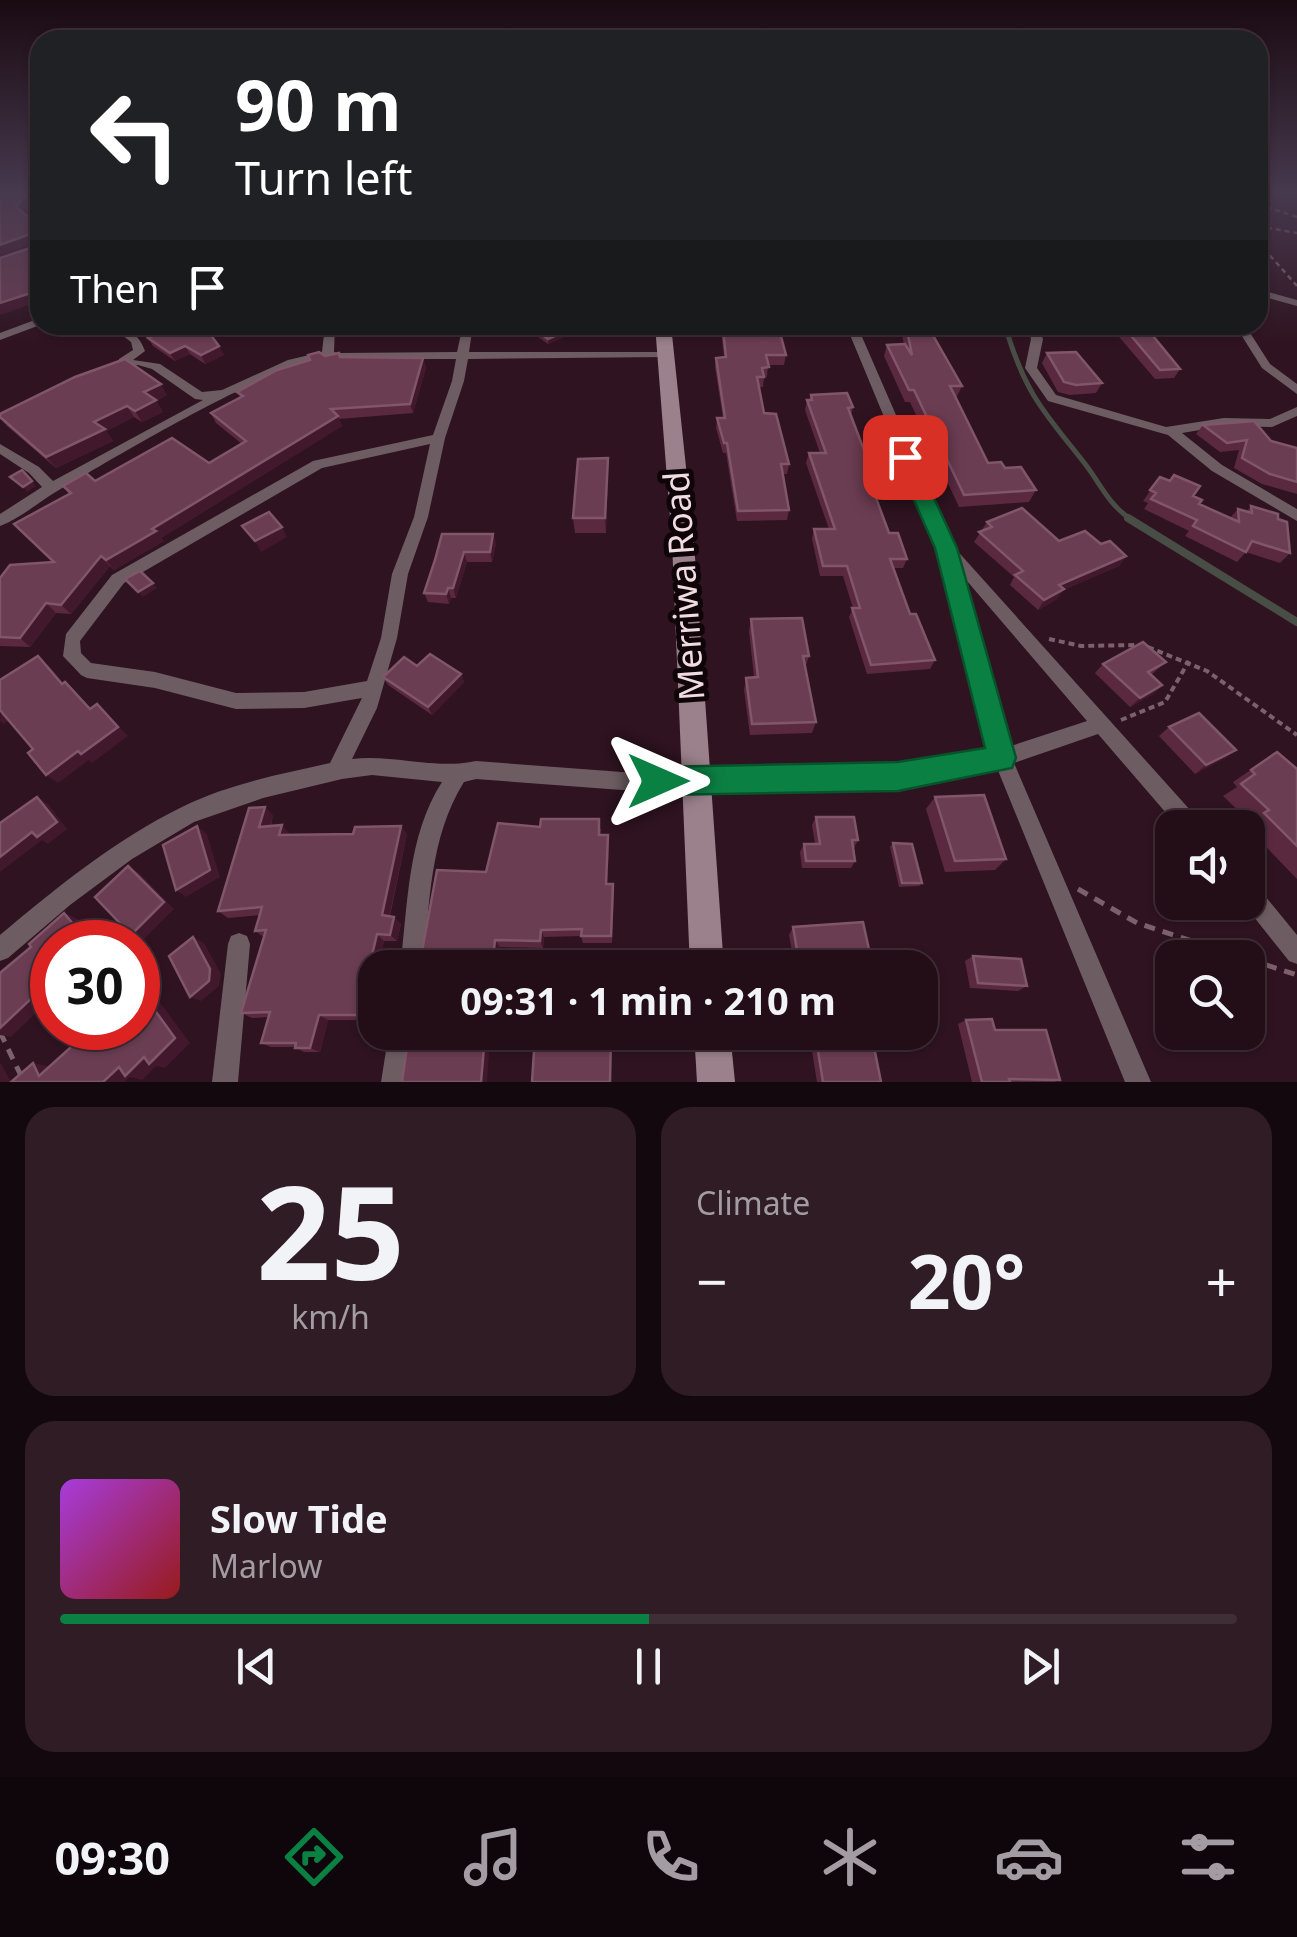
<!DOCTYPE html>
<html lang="en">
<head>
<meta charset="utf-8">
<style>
	:root { --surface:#230e18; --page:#2f1c25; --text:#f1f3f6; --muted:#a39ca2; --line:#402e37; --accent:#0b8043 }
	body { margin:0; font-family:"Noto Sans",sans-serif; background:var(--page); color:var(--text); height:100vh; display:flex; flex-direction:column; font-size:38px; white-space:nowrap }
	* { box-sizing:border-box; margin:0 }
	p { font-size:32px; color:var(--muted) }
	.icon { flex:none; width:55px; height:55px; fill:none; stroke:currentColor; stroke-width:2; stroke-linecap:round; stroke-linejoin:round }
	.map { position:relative; height:1082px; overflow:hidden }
	.side { display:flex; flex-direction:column; gap:25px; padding:25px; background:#13080d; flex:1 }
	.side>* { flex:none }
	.top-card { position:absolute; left:30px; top:30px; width:1238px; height:305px; border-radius:30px; box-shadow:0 2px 8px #0004,0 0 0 2px var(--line); background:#202124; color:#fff; overflow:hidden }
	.buttons { position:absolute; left:1155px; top:810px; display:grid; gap:20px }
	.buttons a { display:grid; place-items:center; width:110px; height:110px; border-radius:20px; background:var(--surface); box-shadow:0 2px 8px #0004,0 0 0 2px var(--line); font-size:50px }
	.speed { position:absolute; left:30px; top:920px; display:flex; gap:20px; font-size:50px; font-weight:700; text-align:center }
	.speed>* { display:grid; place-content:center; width:130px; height:130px; border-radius:50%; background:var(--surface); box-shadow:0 2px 8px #0004,0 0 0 2px var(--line); line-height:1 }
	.speed .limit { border:15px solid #d22; background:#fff; color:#111 }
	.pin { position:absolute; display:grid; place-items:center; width:85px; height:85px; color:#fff; margin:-42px; border-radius:20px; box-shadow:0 5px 15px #0006 }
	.me { position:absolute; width:110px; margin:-55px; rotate:90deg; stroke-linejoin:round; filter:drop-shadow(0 0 8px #0008) }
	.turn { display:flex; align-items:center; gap:35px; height:210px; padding:0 40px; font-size:45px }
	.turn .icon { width:130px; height:130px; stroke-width:2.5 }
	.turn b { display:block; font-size:70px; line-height:85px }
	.then { display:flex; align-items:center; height:95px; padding:0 40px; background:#0003; gap:20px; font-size:38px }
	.big { font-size:75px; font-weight:700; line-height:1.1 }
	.side .tile { flex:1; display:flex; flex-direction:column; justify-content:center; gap:15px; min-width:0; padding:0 35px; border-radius:30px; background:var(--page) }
	.side .dial { align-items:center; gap:0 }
	.dial b { font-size:130px; line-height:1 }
	.song { display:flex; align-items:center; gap:30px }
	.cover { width:120px; height:120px; border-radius:15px; background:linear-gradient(135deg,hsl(280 70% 55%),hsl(0 70% 35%)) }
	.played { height:10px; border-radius:5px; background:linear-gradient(90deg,var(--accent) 50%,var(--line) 50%) }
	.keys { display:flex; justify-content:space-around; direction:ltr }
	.heat { display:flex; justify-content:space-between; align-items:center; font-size:55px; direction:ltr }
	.side .tiles { flex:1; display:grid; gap:25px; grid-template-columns:1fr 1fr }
	.tile:last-child { grid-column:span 2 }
	.trip { position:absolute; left:358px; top:950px; width:580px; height:100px; border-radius:30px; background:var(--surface); box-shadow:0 2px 8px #0004,0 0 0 2px var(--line); font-weight:700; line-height:100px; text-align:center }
	.dock { display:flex; height:160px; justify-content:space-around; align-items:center; background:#0e060a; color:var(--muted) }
	.dock .icon { width:70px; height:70px }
	.dock .selected { color:var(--accent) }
	.dock b { font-size:45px; color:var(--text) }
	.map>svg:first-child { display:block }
</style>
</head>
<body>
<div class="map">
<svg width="1297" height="1082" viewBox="0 0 1297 1082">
	<rect width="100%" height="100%" fill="#2f1320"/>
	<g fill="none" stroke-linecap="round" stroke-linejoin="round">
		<!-- stream-far2 -->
		<path stroke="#484e46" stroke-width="4" d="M1005,325L1008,335"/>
		<!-- stream-far1 -->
		<path stroke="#484e46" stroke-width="5" d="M1007,332C1026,394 1044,412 1082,460C1100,482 1108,505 1132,520"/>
		<!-- stream -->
		<path stroke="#484e46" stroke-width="8" d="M1128,518L1297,622"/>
		<!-- path-far2 -->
		<g stroke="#7a616c" stroke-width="2.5" stroke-dasharray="5 4" stroke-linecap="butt">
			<path d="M1258,204L1297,217"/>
			<path d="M29,221L40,205"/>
			<path d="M1258,226L1297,233"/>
			<path d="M1258,242L1297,286"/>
			<path d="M1258,259L1270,257"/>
		</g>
		<!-- path-far1 -->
		<g stroke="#7a616c" stroke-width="4" stroke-dasharray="6 4" stroke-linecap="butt">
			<path d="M1049,639L1081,646L1139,645"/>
			<path d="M1148,647L1207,671L1297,735"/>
			<path d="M1121,720L1165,702L1189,661"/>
		</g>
		<!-- path -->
		<g stroke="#7a616c" stroke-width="5" stroke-dasharray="11 8" stroke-linecap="butt">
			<path d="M1078,889L1137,923L1244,958"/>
			<path d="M1248,959L1297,975"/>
			<path d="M0,1032L24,1082"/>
		</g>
		<!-- street -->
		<g fill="#6d5d63" fill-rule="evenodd">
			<path d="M1258,289L1297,300V306L1258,295Z"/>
			<path d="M40,318V325L0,340V333Z"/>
			<path d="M109,325C126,325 139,334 145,351L133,360L160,364L202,392L222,390L288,360L322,352L325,325H335L334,352L338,353L457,352L463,325H473L469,352H671L673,354L667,357L468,359L464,381L445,438L428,517L408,574L397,638L377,708L352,759C393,754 435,770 476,761L622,772L898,767L991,751L938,547L848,330L762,333L756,330L762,327L897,325L892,328L859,330L953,546L1200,821L1203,828H1179L1098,734L1014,763L1151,1082H1125L997,768L898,785L622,790L476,779L464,782C429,838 430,904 423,968H400C408,906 407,836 442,782L372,775L342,779L263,798L194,822L132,859L70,905L8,958L0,961V935C56,888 116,839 182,807C228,784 281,774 330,763L362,698L304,708L236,709L155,688L87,678L81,675L63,656L66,634L112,575L313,461L433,435L452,381L456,359H338C291,350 109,461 59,490C40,501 21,518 0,526V514L42,487L29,473L0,454V444L39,467L53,481L203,400L195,399L152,369L138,365L107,370V366L118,363L119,359L133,350L131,342ZM430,444L414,517L392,574L381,638L367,681L304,692L236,693L155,672L91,663L81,653L80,641L124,583L322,468ZM961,574L1087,721L1008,747Z"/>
			<path d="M1027,325H1037L1043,339L1037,368L1056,395L1166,427L1224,418L1270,419L1297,407V416L1272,427L1224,426L1182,433L1222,465L1297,509V521L1212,471L1168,435L1048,401L1025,368L1031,339Z"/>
			<path d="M1235,325H1245L1270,364L1297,384V394L1262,368Z"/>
			<path d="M739,327L745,330L743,332L663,336L657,333L663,330Z"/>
			<path d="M1248,882L1256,885L1297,935V964L1289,961L1242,902H1248Z"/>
			<path d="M239,933L247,936L250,944L238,1082H212L228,944L231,936Z"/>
			<path d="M389,1032H413L407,1082H381Z"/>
		</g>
		<!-- secondary -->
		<g fill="#9a818b" fill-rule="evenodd">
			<path d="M655,325H671L694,543L724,968H690L672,543Z"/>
			<path d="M694,1032H730L735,1082H697Z"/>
		</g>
	</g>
	<!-- wall -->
	<g fill="#5a2940">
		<path d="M162,325H211L215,332L210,334L224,355L205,364L190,354L175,361L153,346L148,338L169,328Z"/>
		<path d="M536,325H571L575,327V332L548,344L534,334V329L536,328Z"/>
		<path d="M905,325H927L962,386L956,398L988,463L1005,468L1036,490L1029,502L959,507L910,402H905L884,356L887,345L904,344L902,335Z"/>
		<path d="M1107,325H1144L1180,369L1174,378L1155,379L1115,332L1107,330Z"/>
		<path d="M723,330L786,355L784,365H768L767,377H764L763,387H759L764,413L789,464L787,474H783L789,510L787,520L737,521L726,453H723L716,428L717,418H723L715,367L716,358L724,357L722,339Z"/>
		<path d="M1047,353L1102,383L1096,393L1070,395L1058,392L1042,363Z"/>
		<path d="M325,356L423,358L426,368L413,413L339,419L342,426L161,538L164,541L114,570L110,566L71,614L56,613L30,647L0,646V578L53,562L69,494L63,486L209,463L242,444L216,423L211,413L240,397L237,392Z"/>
		<path d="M167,395L156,401L163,412L142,422L134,417L106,431L113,441L56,468L7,426L0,418Z"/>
		<path d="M811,395L853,407L851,416L872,471L869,479L889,533L907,559L903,568H893L910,614L935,660L930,669L867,674L849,617L853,608L843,576H820L812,539L814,529H829L806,463L809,453H820L805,410L807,400H810Z"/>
		<path d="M1203,425L1297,448V494L1262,484L1234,468L1239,450L1220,452L1196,434Z"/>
		<path d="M608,474L606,533H575L573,518Z"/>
		<path d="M1160,477L1193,496L1199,504L1230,518L1238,509L1247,511L1251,506L1278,519L1290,553L1280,563L1246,552L1237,562L1185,536L1189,531L1144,509L1148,503L1143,501Z"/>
		<path d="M987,522L1059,541L1101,544L1126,556L1119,566L1063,590L1057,599L1038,610L1010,585L1014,577L974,542Z"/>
		<path d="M493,534L496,544L492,562H467L456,598H451L449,604L428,602L424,593L435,560Z"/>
		<path d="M751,619L809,656L805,668L816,722L812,733L750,735L744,690L746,678L754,677L749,631Z"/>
		<path d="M1166,662L1151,675L1162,685L1153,694L1130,707L1095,673L1103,664Z"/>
		<path d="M417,666L461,674L464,682L432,715L388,685L383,677Z"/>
		<path d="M1169,727L1236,750L1225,758L1195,774L1159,736Z"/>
		<path d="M1277,752L1297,769V879L1245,825L1250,822L1223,796L1237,787L1233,782Z"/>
		<path d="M935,797L1006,859L995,870L945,872L926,809Z"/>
		<path d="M273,815L271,826L290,834V835L407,834L390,916L401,924L397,941H384L378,968H375V980L366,1020H328L320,1052H304L295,1047H271L261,1043L268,1017L252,1018L241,1013L264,937L255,931L260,915L228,918L218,911Z"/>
		<path d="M816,817L858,840L854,848L855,861L851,868H802L800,852L804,844H815L812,825Z"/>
		<path d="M540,827L601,829L600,835L609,844L607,884L614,892L612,943H583L581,936L544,937L543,948L500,947L420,962Z"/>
		<path d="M893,843L922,883L919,886L899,887L890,847Z"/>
		<path d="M793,927L873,968H772V964L776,958L793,957L789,935Z"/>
		<path d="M973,956L1027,986L1018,991L970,988L965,961Z"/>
		<path d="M966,1020L995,1030L1060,1080L1054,1082H972L958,1024Z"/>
		<path d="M809,1032H871L881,1082H817Z"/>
	</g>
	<!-- shaded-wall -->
	<g fill="#42182c">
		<path d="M28,193L39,194L21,215L16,207Z"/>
		<path d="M33,233L39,241L0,256V245Z"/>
		<path d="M40,290V301L0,315V303Z"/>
		<path d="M211,325L215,332L208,334L204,326Z"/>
		<path d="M575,327V332L548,344V339Z"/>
		<path d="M185,346L190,354L175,361L170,353Z"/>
		<path d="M219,346L224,355L205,364L201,355Z"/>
		<path d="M423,358L426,368L413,413L410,404Z"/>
		<path d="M161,384L167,395L156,401L163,412L142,422L135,411L144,392Z"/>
		<path d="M127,406L134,417L106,431L113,441L56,468L46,457L94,422Z"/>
		<path d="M338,416L342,426L161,538L164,541L114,570L106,560L152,529Z"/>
		<path d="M608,458V474L606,533L605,518Z"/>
		<path d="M32,481L36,486L27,492L23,487Z"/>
		<path d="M282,527L287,537L261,552L255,541Z"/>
		<path d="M493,534L496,544L492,562L490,552Z"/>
		<path d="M464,552L467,562L456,598L453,588Z"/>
		<path d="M101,556L110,566L71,614L61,605Z"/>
		<path d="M1126,556L1119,566L1063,590L1057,599L1038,610L1044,600L1059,585Z"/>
		<path d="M153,583L157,588L143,597L138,592Z"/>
		<path d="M448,588L451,598L449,604L446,594Z"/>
		<path d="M46,603L56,613L30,647L20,638Z"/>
		<path d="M38,656L49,666L72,693L62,684Z"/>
		<path d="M461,674L464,682L432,715L428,707Z"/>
		<path d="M1162,685L1153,694L1130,707L1140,698Z"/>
		<path d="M97,704L128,736L92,763L89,760L58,783L46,775Z"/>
		<path d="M1,709L13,718L4,724L0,721Z"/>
		<path d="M1236,750L1225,758L1195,774L1206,765Z"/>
		<path d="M37,797L48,804L67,829L48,844L42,840L0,872V857Z"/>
		<path d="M265,807L273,815L268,835L259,827Z"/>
		<path d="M282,825L290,834L287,844L279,835Z"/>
		<path d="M197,826L207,834L220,877L186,897L176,890Z"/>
		<path d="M401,826L407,834L388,922L382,915Z"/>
		<path d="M608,835L609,844L607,892L606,884Z"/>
		<path d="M128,866L140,874L174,909L143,940L131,935Z"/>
		<path d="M64,913L78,919L96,942H88Z"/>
		<path d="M394,917L401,924L397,941L390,935Z"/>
		<path d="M541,930L544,937L543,948L540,941Z"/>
		<path d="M377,934L384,941L378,968H375V980L366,1020L358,1015Z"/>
		<path d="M193,937L204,943L221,974L219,986L201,1001L190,997Z"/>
		<path d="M495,940L500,947L497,968H492Z"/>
		<path d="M138,973L190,1043L165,1068L156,1066L142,1080L129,1077L125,1082H103L138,987Z"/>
		<path d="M52,979V997L11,1037L0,1035V1028Z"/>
		<path d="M319,1015L328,1020L320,1052L310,1048Z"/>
		<path d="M485,1036L490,1041L487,1082H481Z"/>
		<path d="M0,1062L11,1082H0Z"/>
		<path d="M33,1063L53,1067L39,1076Z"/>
	</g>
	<!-- building -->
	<g fill="#6b3d52" stroke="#805669" stroke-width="2.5">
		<path d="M0,193H28L16,207L40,226V290L0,303V258L36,246L38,236L33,233L0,245Z"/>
		<path d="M174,325H207L204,326L219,346L201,355L185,346L170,353L148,338L175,326Z"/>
		<path d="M541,325H571L575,327L548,339L534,329Z"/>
		<path d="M906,325H927L962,386H950L988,463L1001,462L1005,468L1021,467L1036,490L964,495L914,390H909L887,345L905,344L912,355Z"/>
		<path d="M1122,325H1144L1180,369L1160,370Z"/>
		<path d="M779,329L786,355H766L769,367L762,368L764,377H757L764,413L776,414L789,464H781L789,510L738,511L727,443H724L717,418H725L716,358L726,357L723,330Z"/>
		<path d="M319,352L325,356L339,353L340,357L423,358L410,404L331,409L338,416L152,529L156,531L106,560L101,556L61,605L46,603L20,638L0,637V578L10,565L54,562L14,524L71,493L63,486L86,473L95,481L172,438L209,463L246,441L211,413L243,396L237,392L277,370L310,360L308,355Z"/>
		<path d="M1076,352L1102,383L1076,385L1064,382L1047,353Z"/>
		<path d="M125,359L161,384L144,392L156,400L135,411L127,406L94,422L105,429L46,457L0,417V414L75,377Z"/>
		<path d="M847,393L853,407L848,408L872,471H866L889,533H898L907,559H890L910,614H916L935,660L871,665L852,608H860L847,566H823L814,529H835L809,453H826L807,400H812L811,395Z"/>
		<path d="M1254,421L1271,441L1297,448V482L1270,474L1242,458L1247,440L1227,443L1203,425Z"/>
		<path d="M608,458L605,518H573L578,459Z"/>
		<path d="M22,470L32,481L23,487L10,477Z"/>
		<path d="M1174,475L1200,486L1193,496L1202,500L1199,504L1239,522L1238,509L1252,513L1251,506L1278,514V519L1287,522L1290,553L1252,541L1246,552L1193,526L1197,520L1151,499L1156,493L1150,490L1160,477L1170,481Z"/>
		<path d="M1022,508L1059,541L1085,531L1101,544L1110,541L1126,556L1059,585L1064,589L1044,600L1015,575L1023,571L979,532L992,527L987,522Z"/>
		<path d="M269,512L282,527L255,541L242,526Z"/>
		<path d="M442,534H493L490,552H464L453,588H448L446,594L424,593L435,560Z"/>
		<path d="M140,571L153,583L138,592L125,579Z"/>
		<path d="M802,618L809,656H803L816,722L752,724L746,678L758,677L751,619Z"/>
		<path d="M1143,642L1166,662L1148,672L1162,685L1140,698L1103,664Z"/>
		<path d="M430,654L461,674L428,707L383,677L404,657L417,666Z"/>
		<path d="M38,656L62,684L65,682L90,709L97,704L118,727L81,754L78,751L46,775L28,753L33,749L0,710V680Z"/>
		<path d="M1199,713L1236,750L1206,765L1169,727Z"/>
		<path d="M1277,752L1297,769V846L1264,813L1269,810L1241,784L1255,774L1251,770Z"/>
		<path d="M984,795L1006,859L955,861L935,797Z"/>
		<path d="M37,797L57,822L37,837L32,832L0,857V823Z"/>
		<path d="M265,807L259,827L282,825L279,835L353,834L355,827L401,826L382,915L394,917L390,935L377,934L358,1015H319L310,1048H295L296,1043H261L270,1012L241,1013L266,930L255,931L262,907L218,911L249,808Z"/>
		<path d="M816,817H854L858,840H852L855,861H806L804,844H820Z"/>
		<path d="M541,819H599V835H608L606,884H613L611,936H581L582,929L541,930L540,941L495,940L492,968H414V965L420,962L437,870L486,872L498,823L540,827Z"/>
		<path d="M197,826L210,870L176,890L163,845Z"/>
		<path d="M893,843L912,844L922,883H902Z"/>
		<path d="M128,866L164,902L131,935L95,897Z"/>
		<path d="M64,913L88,942H52V979L0,1028V973L31,947L29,944Z"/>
		<path d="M863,922L873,968H777L776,958L798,956L793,927Z"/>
		<path d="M193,937L210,969L209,981L190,997L169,956Z"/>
		<path d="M973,956L1021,959L1027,986L978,983Z"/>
		<path d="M138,987L175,1038L149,1064L144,1057L125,1076L119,1067L103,1082H11L33,1063L39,1076L80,1039L71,1028H138Z"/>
		<path d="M992,1019L995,1030H1046L1060,1080L1009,1079L1010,1082H982L966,1020Z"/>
		<path d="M409,1032H445L444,1038L485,1036L481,1082H402Z"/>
		<path d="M815,1032H871L881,1082H823Z"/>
		<path d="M611,1035L610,1082H532L535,1036Z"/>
	</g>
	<!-- sky -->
	<linearGradient id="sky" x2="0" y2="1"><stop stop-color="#1a0a12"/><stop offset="0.56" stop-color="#47394e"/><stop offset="1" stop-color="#47394e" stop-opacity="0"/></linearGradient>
	<rect width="1297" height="344" fill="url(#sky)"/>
	<!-- route -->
	<path fill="#0b8043" stroke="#07532c" stroke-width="2.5" d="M905,450L915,457L957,548L1016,758L1012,768L898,791L658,795L648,791L643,781L648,771L658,767L898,762L985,748L935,548L895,457Z"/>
	<g text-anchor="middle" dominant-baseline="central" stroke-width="10" stroke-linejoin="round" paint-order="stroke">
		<!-- street labels -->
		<g font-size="35" fill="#f1dce4" stroke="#0f0509">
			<text transform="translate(683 586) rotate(-94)">Merriwa Road</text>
		</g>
	</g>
</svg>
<div class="buttons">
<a><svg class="icon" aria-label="sound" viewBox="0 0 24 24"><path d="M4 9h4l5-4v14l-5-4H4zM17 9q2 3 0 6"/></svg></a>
<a><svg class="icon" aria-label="search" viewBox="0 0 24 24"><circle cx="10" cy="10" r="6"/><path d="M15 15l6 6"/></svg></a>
</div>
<div class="speed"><div class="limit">30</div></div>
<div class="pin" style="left:905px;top:457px;background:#d93025"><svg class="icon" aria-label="arrive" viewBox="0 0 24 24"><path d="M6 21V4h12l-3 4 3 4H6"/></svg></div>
<svg class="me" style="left:658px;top:781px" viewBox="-20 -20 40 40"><path d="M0-17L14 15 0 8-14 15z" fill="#0b8043" stroke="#fff" stroke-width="4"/></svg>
<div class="trip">09:31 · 1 min · 210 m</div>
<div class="top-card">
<div class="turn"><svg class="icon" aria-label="left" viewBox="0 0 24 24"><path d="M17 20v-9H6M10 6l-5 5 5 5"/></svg><div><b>90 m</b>Turn left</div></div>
<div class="then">Then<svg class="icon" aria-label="arrive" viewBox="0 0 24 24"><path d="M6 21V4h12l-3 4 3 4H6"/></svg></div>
</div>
</div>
<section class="side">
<div class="tiles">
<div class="tile dial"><b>25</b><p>km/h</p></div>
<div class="tile"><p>Climate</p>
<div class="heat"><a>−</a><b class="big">20°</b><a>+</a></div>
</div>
<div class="tile">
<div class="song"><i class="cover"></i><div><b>Slow Tide</b><p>Marlow</p></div></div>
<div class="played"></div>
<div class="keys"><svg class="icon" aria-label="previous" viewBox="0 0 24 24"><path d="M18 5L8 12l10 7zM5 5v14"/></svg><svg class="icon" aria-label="pause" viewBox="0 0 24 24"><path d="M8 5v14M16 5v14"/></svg><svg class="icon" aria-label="next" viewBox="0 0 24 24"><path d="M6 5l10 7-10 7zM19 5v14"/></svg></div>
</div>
</div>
</section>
<nav class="dock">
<b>09:30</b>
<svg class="icon selected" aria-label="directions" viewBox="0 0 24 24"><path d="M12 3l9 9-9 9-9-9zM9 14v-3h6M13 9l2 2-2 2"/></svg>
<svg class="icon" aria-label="music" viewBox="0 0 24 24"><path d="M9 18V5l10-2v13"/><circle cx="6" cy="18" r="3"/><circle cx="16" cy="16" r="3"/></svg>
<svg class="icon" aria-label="phone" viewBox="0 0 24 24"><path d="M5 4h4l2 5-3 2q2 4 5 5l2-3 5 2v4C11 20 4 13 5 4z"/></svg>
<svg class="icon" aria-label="climate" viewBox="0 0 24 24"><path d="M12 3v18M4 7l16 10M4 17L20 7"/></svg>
<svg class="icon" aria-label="car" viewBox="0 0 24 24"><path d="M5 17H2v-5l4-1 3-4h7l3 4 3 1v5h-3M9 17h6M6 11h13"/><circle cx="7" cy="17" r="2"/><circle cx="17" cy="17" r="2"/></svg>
<svg class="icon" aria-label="filters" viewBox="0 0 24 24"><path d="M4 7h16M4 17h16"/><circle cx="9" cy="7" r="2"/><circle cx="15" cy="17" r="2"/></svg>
</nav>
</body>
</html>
